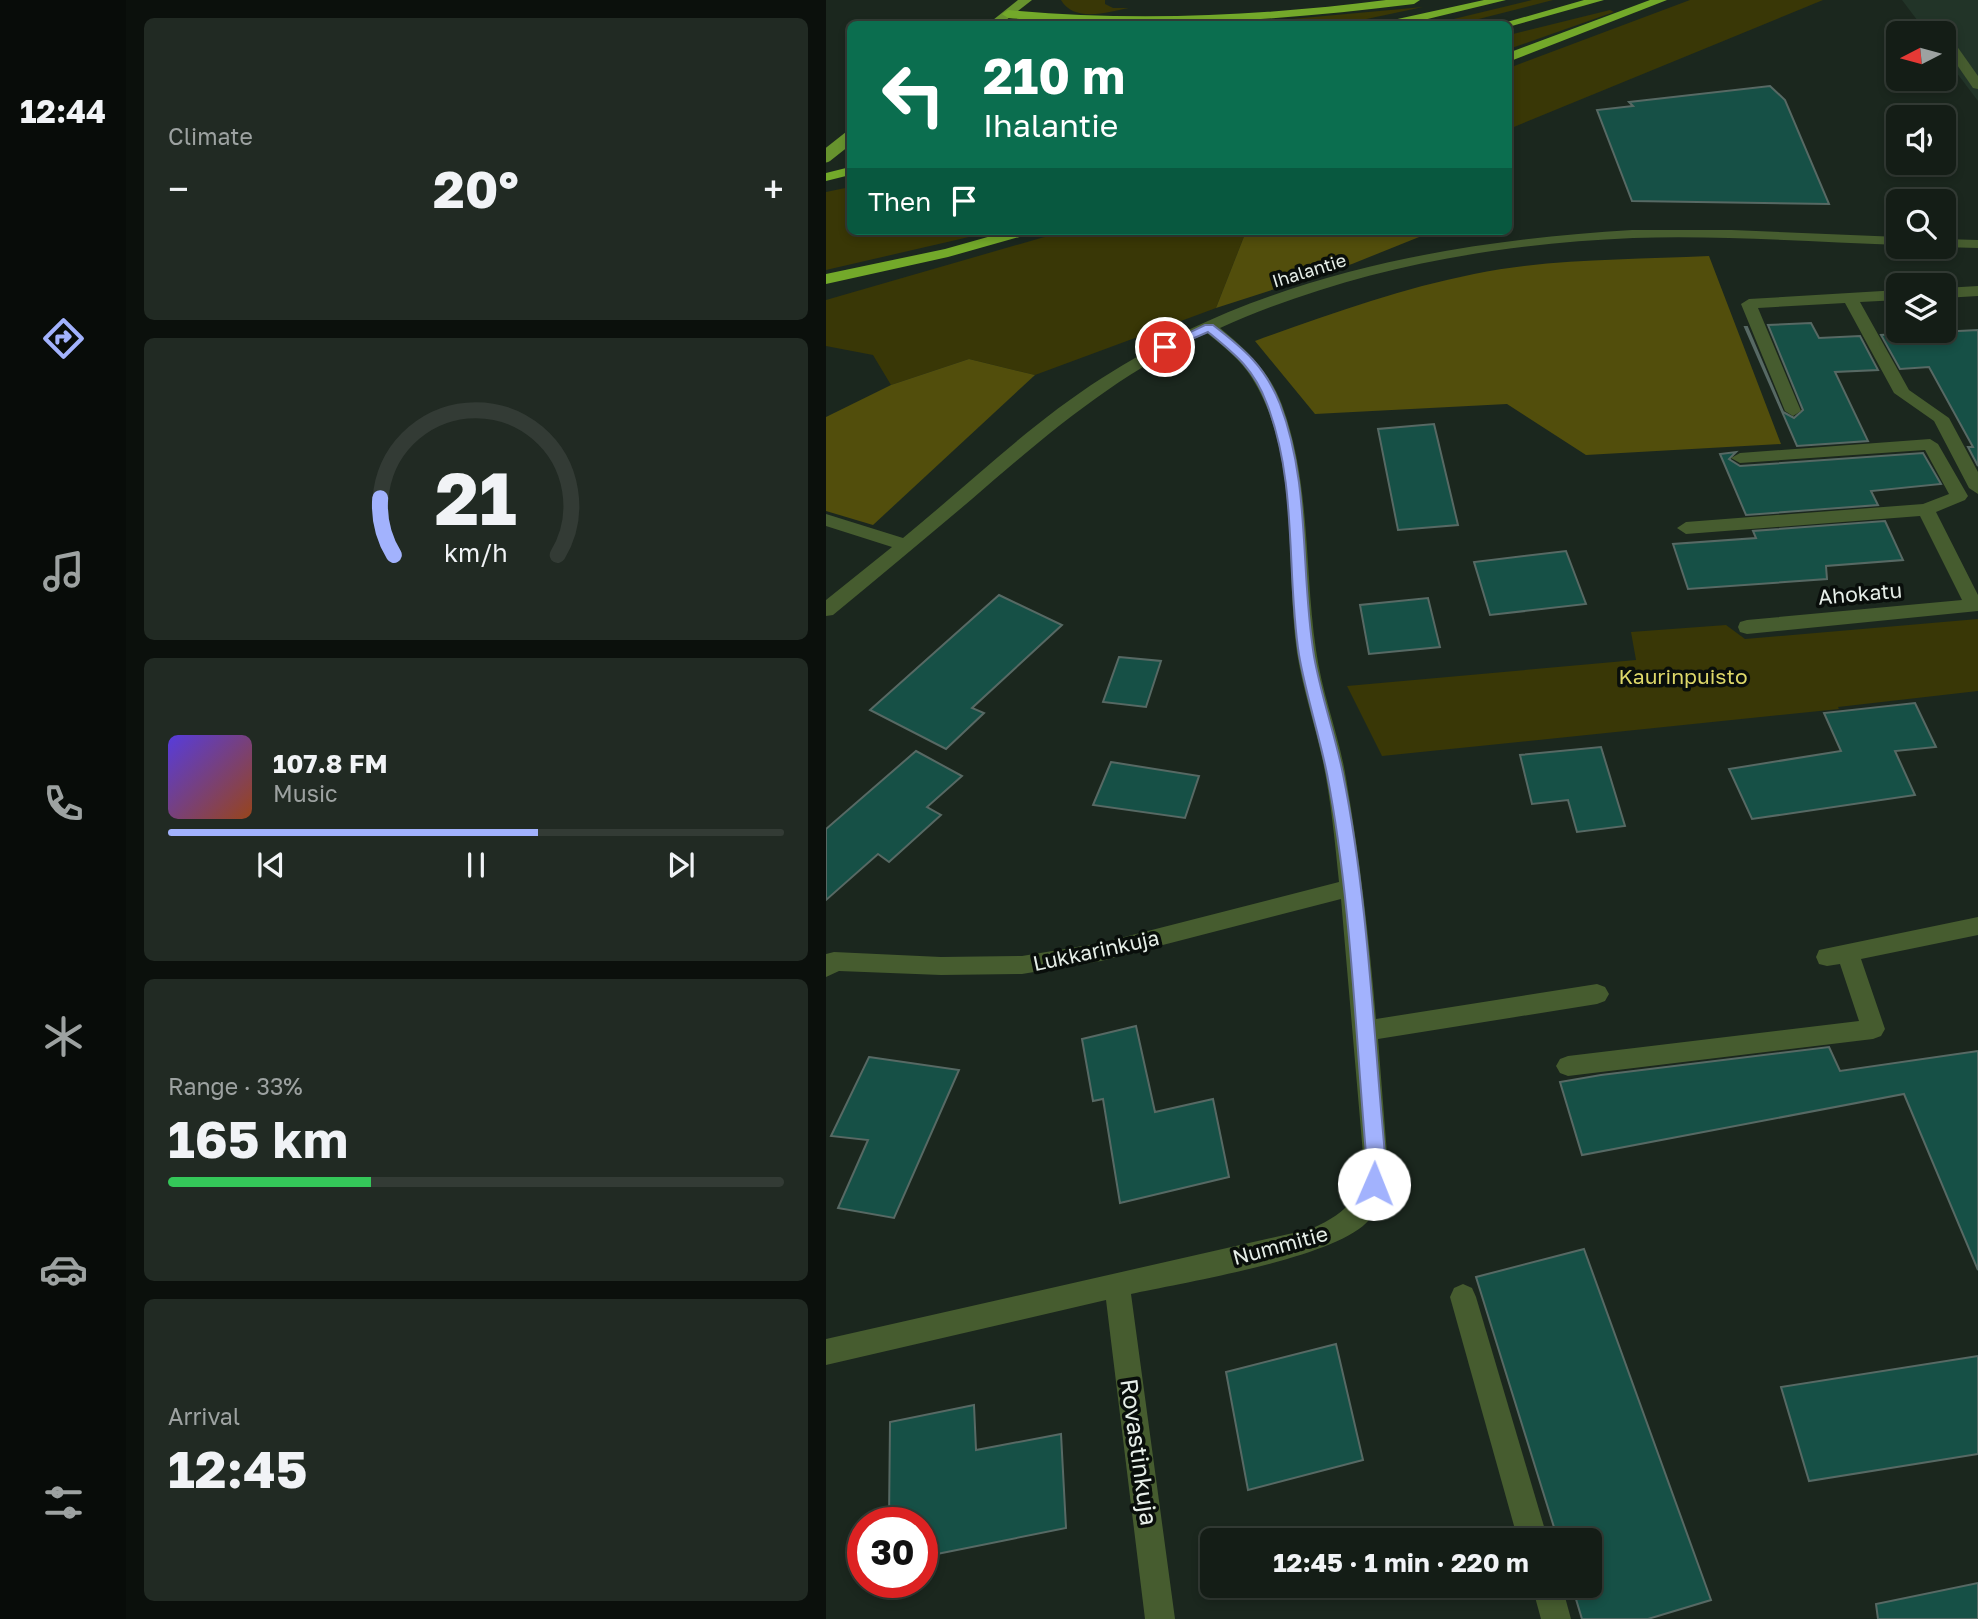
<!DOCTYPE html>
<html lang="en">
<head>
<meta charset="utf-8">
<style>
	:root { --surface:#141d16; --page:#212a23; --text:#f1f3f6; --muted:#9da2a1; --line:#333b35; --accent:#a2b2fd }
	body { margin:0; font-family:"Golos Text",sans-serif; background:var(--page); color:var(--text); height:100vh; display:flex; flex-direction:column; font-size:26px; white-space:nowrap }
	* { box-sizing:border-box; margin:0 }
	p { font-size:23px; color:var(--muted) }
	.icon { flex:none; width:38px; height:38px; fill:none; stroke:currentColor; stroke-width:2; stroke-linecap:round; stroke-linejoin:round }
	.map { position:relative; flex:1; overflow:hidden }
	.drawer { display:flex; flex-direction:column; gap:18px; padding:18px; background:#0b100c; width:700px }
	.drawer>* { flex:none }
	.banner { position:absolute; left:21px; top:21px; width:665px; height:214px; border-radius:10px; box-shadow:0 4px 10px #0003,0 0 0 2px var(--line); background:#0b6e4f; color:#fff; overflow:hidden }
	.needle { width:46px; rotate:264deg }
	.controls { position:absolute; left:1060px; top:21px; display:grid; gap:14px }
	.controls a { display:grid; place-items:center; width:70px; height:70px; border-radius:10px; background:var(--surface); box-shadow:0 4px 10px #0003,0 0 0 2px var(--line); font-size:35px }
	.speed { position:absolute; left:21px; top:1507px; display:flex; gap:14px; font-size:35px; font-weight:700; text-align:center }
	.speed>* { display:grid; place-content:center; width:91px; height:91px; border-radius:50%; background:var(--surface); box-shadow:0 4px 10px #0003,0 0 0 2px var(--line); line-height:1 }
	.speed .limit { border:10px solid #d22; background:#fff; color:#111 }
	.pin { position:absolute; display:grid; place-items:center; width:60px; height:60px; color:#fff; margin:-30px; border:4px solid #fff; border-radius:50%; box-shadow:0 2px 7px #0007 }
	.me { position:absolute; width:77px; margin:-38px; rotate:1deg; stroke-linejoin:round; filter:drop-shadow(0 0 5px #0008) }
	.turn { display:flex; align-items:center; gap:24px; height:147px; padding:0 21px; font-size:32px }
	.turn .icon { width:91px; height:91px; stroke-width:2.5 }
	.turn b { display:block; font-size:49px; line-height:60px }
	.then { display:flex; align-items:center; height:66px; padding:0 21px; background:#0003; gap:14px; font-size:26px }
	.big { font-size:52px; font-weight:700; line-height:1.1 }
	.drawer .tile { flex:1; display:flex; flex-direction:column; justify-content:center; gap:10px; min-width:0; padding:0 24px; border-radius:10px; background:var(--page) }
	.drawer .dial { align-items:center; gap:0 }
	.dial svg { height:182px; overflow:visible; fill:none; stroke:var(--line); stroke-width:7; stroke-linecap:round; text-anchor:middle }
	.dial text { fill:var(--text); stroke:none }
	.song { display:flex; align-items:center; gap:21px }
	.cover { width:84px; height:84px; border-radius:10px; background:linear-gradient(135deg,hsl(250 70% 55%),hsl(20 70% 35%)) }
	.played { height:7px; border-radius:4px; background:linear-gradient(90deg,var(--accent) 60%,var(--line) 60%) }
	.keys { display:flex; justify-content:space-around; direction:ltr }
	.heat { display:flex; justify-content:space-between; align-items:center; font-size:38px; direction:ltr }
	.charge { height:10px; border-radius:5px; background:linear-gradient(90deg,#34c759 33%,var(--line) 0) }
	.trip { position:absolute; left:374px; top:1528px; width:402px; height:70px; border-radius:10px; background:var(--surface); box-shadow:0 4px 10px #0003,0 0 0 2px var(--line); font-weight:700; line-height:70px; text-align:center }
	main { display:flex; flex:1; min-height:0 }
	.tabs { display:flex; flex-direction:column; width:126px; justify-content:space-around; align-items:center; background:#080c09; color:var(--muted) }
	.tabs .icon { width:49px; height:49px }
	.tabs .current { color:var(--accent) }
	.tabs b { font-size:32px; color:var(--text) }
	.map>svg:first-child { display:block }
</style>
</head>
<body>
<main>
<nav class="tabs">
<b>12:44</b>
<svg class="icon current" aria-label="directions" viewBox="0 0 24 24"><path d="M12 3l9 9-9 9-9-9zM9 14v-3h6M13 9l2 2-2 2"/></svg>
<svg class="icon" aria-label="music" viewBox="0 0 24 24"><path d="M9 18V5l10-2v13"/><circle cx="6" cy="18" r="3"/><circle cx="16" cy="16" r="3"/></svg>
<svg class="icon" aria-label="phone" viewBox="0 0 24 24"><path d="M5 4h4l2 5-3 2q2 4 5 5l2-3 5 2v4C11 20 4 13 5 4z"/></svg>
<svg class="icon" aria-label="climate" viewBox="0 0 24 24"><path d="M12 3v18M4 7l16 10M4 17L20 7"/></svg>
<svg class="icon" aria-label="car" viewBox="0 0 24 24"><path d="M5 17H2v-5l4-1 3-4h7l3 4 3 1v5h-3M9 17h6M6 11h13"/><circle cx="7" cy="17" r="2"/><circle cx="17" cy="17" r="2"/></svg>
<svg class="icon" aria-label="filters" viewBox="0 0 24 24"><path d="M4 7h16M4 17h16"/><circle cx="9" cy="7" r="2"/><circle cx="15" cy="17" r="2"/></svg>
</nav>
<section class="drawer">
<div class="tile"><p>Climate</p>
<div class="heat"><a>−</a><b class="big">20°</b><a>+</a></div>
</div>
<div class="tile dial"><svg viewBox="0 0 100 80">
<path d="M14 69A42 42 0 1 1 86 69"/>
<path d="M14 69A42 42 0 0 1 8 44" stroke="#a2b2fd"/>
<text x="50" y="56" font-size="32" font-weight="700">21</text>
<text x="50" y="72" font-size="11">km/h</text>
</svg></div>
<div class="tile">
<div class="song"><i class="cover"></i><div><b>107.8 FM</b><p>Music</p></div></div>
<div class="played"></div>
<div class="keys"><svg class="icon" aria-label="previous" viewBox="0 0 24 24"><path d="M18 5L8 12l10 7zM5 5v14"/></svg><svg class="icon" aria-label="pause" viewBox="0 0 24 24"><path d="M8 5v14M16 5v14"/></svg><svg class="icon" aria-label="next" viewBox="0 0 24 24"><path d="M6 5l10 7-10 7zM19 5v14"/></svg></div>
</div>
<div class="tile"><p>Range · 33%</p><b class="big">165 km</b><div class="charge"></div></div>
<div class="tile"><p>Arrival</p><b class="big">12:45</b></div>
</section>
<div class="map">
<svg width="1152" height="1619" viewBox="0 0 1152 1619">
	<rect width="100%" height="100%" fill="#1b271e"/>
	<!-- built -->
	<path fill="#223428" d="M1076,0H1152V101L1118,56V33H1101Z"/>
	<!-- green -->
	<g fill="#393706">
		<path d="M235,0H279V4L287,8H303C283,12 248,23 235,0Z"/>
		<path d="M706,0H727L633,24H607Z"/>
		<path d="M864,0H997L683,129V68Z"/>
		<path d="M597,7L517,24H411Z"/>
		<path d="M784,10L788,12L683,49V35Z"/>
		<path d="M24,187V231H169L0,270V192Z"/>
		<path d="M239,231H425L419,234L390,308L209,375L143,359L65,385L47,355L0,346V300Z"/>
		<path d="M1152,619V691L1012,707L1013,709L556,756L521,686L810,660L805,632L900,625L919,639Z"/>
	</g>
	<!-- forest -->
	<g fill="#524e0c">
		<path d="M425,231H608L526,264L390,308L419,234Z"/>
		<path d="M883,256L955,444L760,455L681,404L489,414L429,341C501,315 573,289 648,274C724,258 805,260 883,256Z"/>
		<path d="M143,359L209,375L47,525L0,511V417L65,385Z"/>
	</g>
	<!-- building -->
	<g fill="#165046" stroke="#576964" stroke-width="2">
		<path d="M944,86L959,100L1003,204L806,201L771,110L807,106L803,102Z"/>
		<path d="M985,323L993,338L1034,336L1052,370L1009,372L1042,441L971,446L919,327H921L957,412L968,418L977,410L942,325Z"/>
		<path d="M1152,330V466L1142,447H1147L1103,367L1074,369L1055,335Z"/>
		<path d="M608,424L632,525L572,530L552,429Z"/>
		<path d="M910,452L903,459L914,466L1097,453L1115,484L1045,491L1052,505L920,515L894,454Z"/>
		<path d="M1059,521L1077,560L1000,566L1001,579L862,589L847,544L930,538L927,531Z"/>
		<path d="M740,551L760,604L664,615L648,562Z"/>
		<path d="M173,595L236,625L146,708L158,713L120,749L44,710Z"/>
		<path d="M602,598L614,647L543,654L534,605Z"/>
		<path d="M293,657L335,661L320,707L277,702Z"/>
		<path d="M1089,703L1110,747L1069,751L1089,795L926,819L903,769L1015,751L998,713Z"/>
		<path d="M775,747L799,826L751,832L742,800L706,804L694,755Z"/>
		<path d="M90,751L136,776L101,807L115,815L63,862L52,854L0,900V829Z"/>
		<path d="M285,762L373,776L359,818L267,805Z"/>
		<path d="M310,1026L329,1112L387,1099L403,1177L294,1203L277,1099L267,1101L256,1039Z"/>
		<path d="M1003,1047L1014,1071L1152,1051V1270L1078,1094L756,1155L734,1082L775,1075Z"/>
		<path d="M43,1057L133,1070L68,1218L12,1208L42,1140L5,1136Z"/>
		<path d="M758,1249L885,1600L822,1619H756L746,1586H765V1540H732L650,1277Z"/>
		<path d="M510,1344L537,1460L422,1490L400,1372Z"/>
		<path d="M1152,1356V1454L983,1481L955,1387Z"/>
		<path d="M148,1405L150,1450L235,1434L240,1528L96,1557V1522H63L64,1422Z"/>
		<path d="M1152,1583V1619H1052L1050,1604Z"/>
	</g>
	<g fill="none" stroke-linecap="round" stroke-linejoin="round">
		<!-- minor -->
		<g fill="#465c2f" fill-rule="evenodd">
			<path d="M1118,34L1123,35L1152,76V89L1147,88L1118,46Z"/>
			<path d="M806,230H906L1073,237V245C984,242 896,235 807,238C666,244 523,270 394,328C420,349 444,372 456,405C485,483 478,568 490,650C496,694 513,735 520,778C534,859 543,938 550,1019L771,984L779,987L783,994L779,1001L771,1004L552,1039L561,1154C560,1177 559,1202 543,1220C511,1258 359,1282 305,1294L349,1619H319L280,1300L0,1365V1339L485,1229C526,1210 534,1198 537,1154L515,899L275,961L196,974L115,975L13,971L0,977V954L8,952L115,957L196,956L275,943L513,882C509,842 505,801 497,762C489,725 477,690 471,653C459,567 474,454 426,378C415,360 397,346 381,333C292,373 220,435 146,499C100,538 54,576 7,615L0,616V600L66,547L0,526V514L77,538C143,484 204,424 276,378C433,276 622,241 806,230Z"/>
			<path d="M1118,239L1152,240V248L1115,247H1118Z"/>
			<path d="M1152,286V296L1118,298V288Z"/>
			<path d="M1073,290V300L1034,302L1083,390L1123,418L1152,472V494L1143,488L1108,421L1068,393L1019,303L932,308L975,411L967,416L959,411L915,304L923,299Z"/>
			<path d="M1104,439L1112,444L1142,496L1139,500L1110,512L1152,595V611L921,634L914,632L912,627L914,622L921,620L1136,600L1094,516L860,534L851,528L860,522L1097,504L1123,494L1099,450L914,463L905,458L914,453Z"/>
			<path d="M1152,917V935L1035,959L1059,1029L1055,1036L1047,1039L742,1076L734,1073L730,1066L734,1059L742,1056L1033,1021L1014,964L1001,966L993,964L990,957L993,950Z"/>
			<path d="M637,1284L646,1288L650,1297L722,1540H692L624,1297L628,1288Z"/>
			<path d="M706,1586H736L745,1619H715Z"/>
		</g>
		<!-- major -->
		<path fill="#67932e" fill-rule="evenodd" d="M192,0H206L175,24H162Z"/>
		<!-- highway -->
		<g fill="#73a92a" fill-rule="evenodd">
			<path d="M560,0H594L588,4C452,21 318,30 182,18L176,14L182,10C309,22 434,16 560,0Z"/>
			<path d="M658,0H680L581,24H561L567,20Z"/>
			<path d="M758,0H778L682,27V24H674Z"/>
			<path d="M824,0H841L682,62V53Z"/>
			<path d="M24,167V175L0,181V173Z"/>
			<path d="M183,231H206L204,234L122,257L0,284V274L119,249Z"/>
		</g>
		<!-- major-bridge -->
		<path stroke="#67932e" stroke-width="13" d="M0,156L24,137"/>
	</g>
	<!-- route -->
	<path fill="#a2b2fd" stroke="#6974a4" stroke-width="2" d="M379,325H387C418,349 439,366 454,404C485,485 474,572 488,656C495,696 509,734 517,774C542,898 547,1028 559,1154L558,1184L555,1190L548,1192L541,1190L539,1184L540,1154C529,1028 525,899 501,774C493,734 480,695 473,655C460,572 472,485 441,404C428,369 410,355 382,332L343,349L333,347Z"/>
	<g text-anchor="middle" dominant-baseline="central" stroke-width="7" stroke-linejoin="round" paint-order="stroke">
		<!-- far-street labels -->
		<g font-size="18" fill="#e6eee8" stroke="#090e0b">
			<text transform="translate(483 270) rotate(-17)">Ihalantie</text>
		</g>
		<!-- street labels -->
		<g font-size="21" fill="#e6eee8" stroke="#090e0b">
			<text transform="translate(1034 593) rotate(-5)">Ahokatu</text>
			<text transform="translate(270 950) rotate(-12)">Lukkarinkuja</text>
			<text transform="translate(454 1245) rotate(-15)">Nummitie</text>
		</g>
		<!-- park labels -->
		<g font-size="21" fill="#ded869" stroke="#090e0b">
			<text x="857" y="676">Kaurinpuisto</text>
		</g>
		<!-- near-street labels -->
		<g font-size="24" fill="#e6eee8" stroke="#090e0b">
			<text transform="translate(314 1452) rotate(82)">Rovastinkuja</text>
		</g>
	</g>
</svg>
<div class="controls">
<a><svg class="needle" viewBox="-14 -14 28 28"><path d="M0-13l5 13h-10z" fill="#e53935"/><path d="M0 13l5-13h-10z" fill="#9da2a1"/></svg></a>
<a><svg class="icon" aria-label="sound" viewBox="0 0 24 24"><path d="M4 9h4l5-4v14l-5-4H4zM17 9q2 3 0 6"/></svg></a>
<a><svg class="icon" aria-label="search" viewBox="0 0 24 24"><circle cx="10" cy="10" r="6"/><path d="M15 15l6 6"/></svg></a>
<a><svg class="icon" aria-label="layers" viewBox="0 0 24 24"><path d="M12 4l9 5-9 5-9-5zM3 14l9 5 9-5"/></svg></a>
</div>
<div class="speed"><div class="limit">30</div></div>
<div class="pin" style="left:339px;top:347px;background:#d93025"><svg class="icon" aria-label="arrive" viewBox="0 0 24 24"><path d="M6 21V4h12l-3 4 3 4H6"/></svg></div>
<svg class="me" style="left:548px;top:1184px" viewBox="-20 -20 40 40"><circle r="19" fill="#fff"/><path d="M0-13L10 11 0 6-10 11z" fill="#a2b2fd"/></svg>
<div class="trip">12:45 · 1 min · 220 m</div>
<div class="banner">
<div class="turn"><svg class="icon" aria-label="left" viewBox="0 0 24 24"><path d="M17 20v-9H6M10 6l-5 5 5 5"/></svg><div><b>210 m</b>Ihalantie</div></div>
<div class="then">Then<svg class="icon" aria-label="arrive" viewBox="0 0 24 24"><path d="M6 21V4h12l-3 4 3 4H6"/></svg></div>
</div>
</div>
</main>
</body>
</html>
